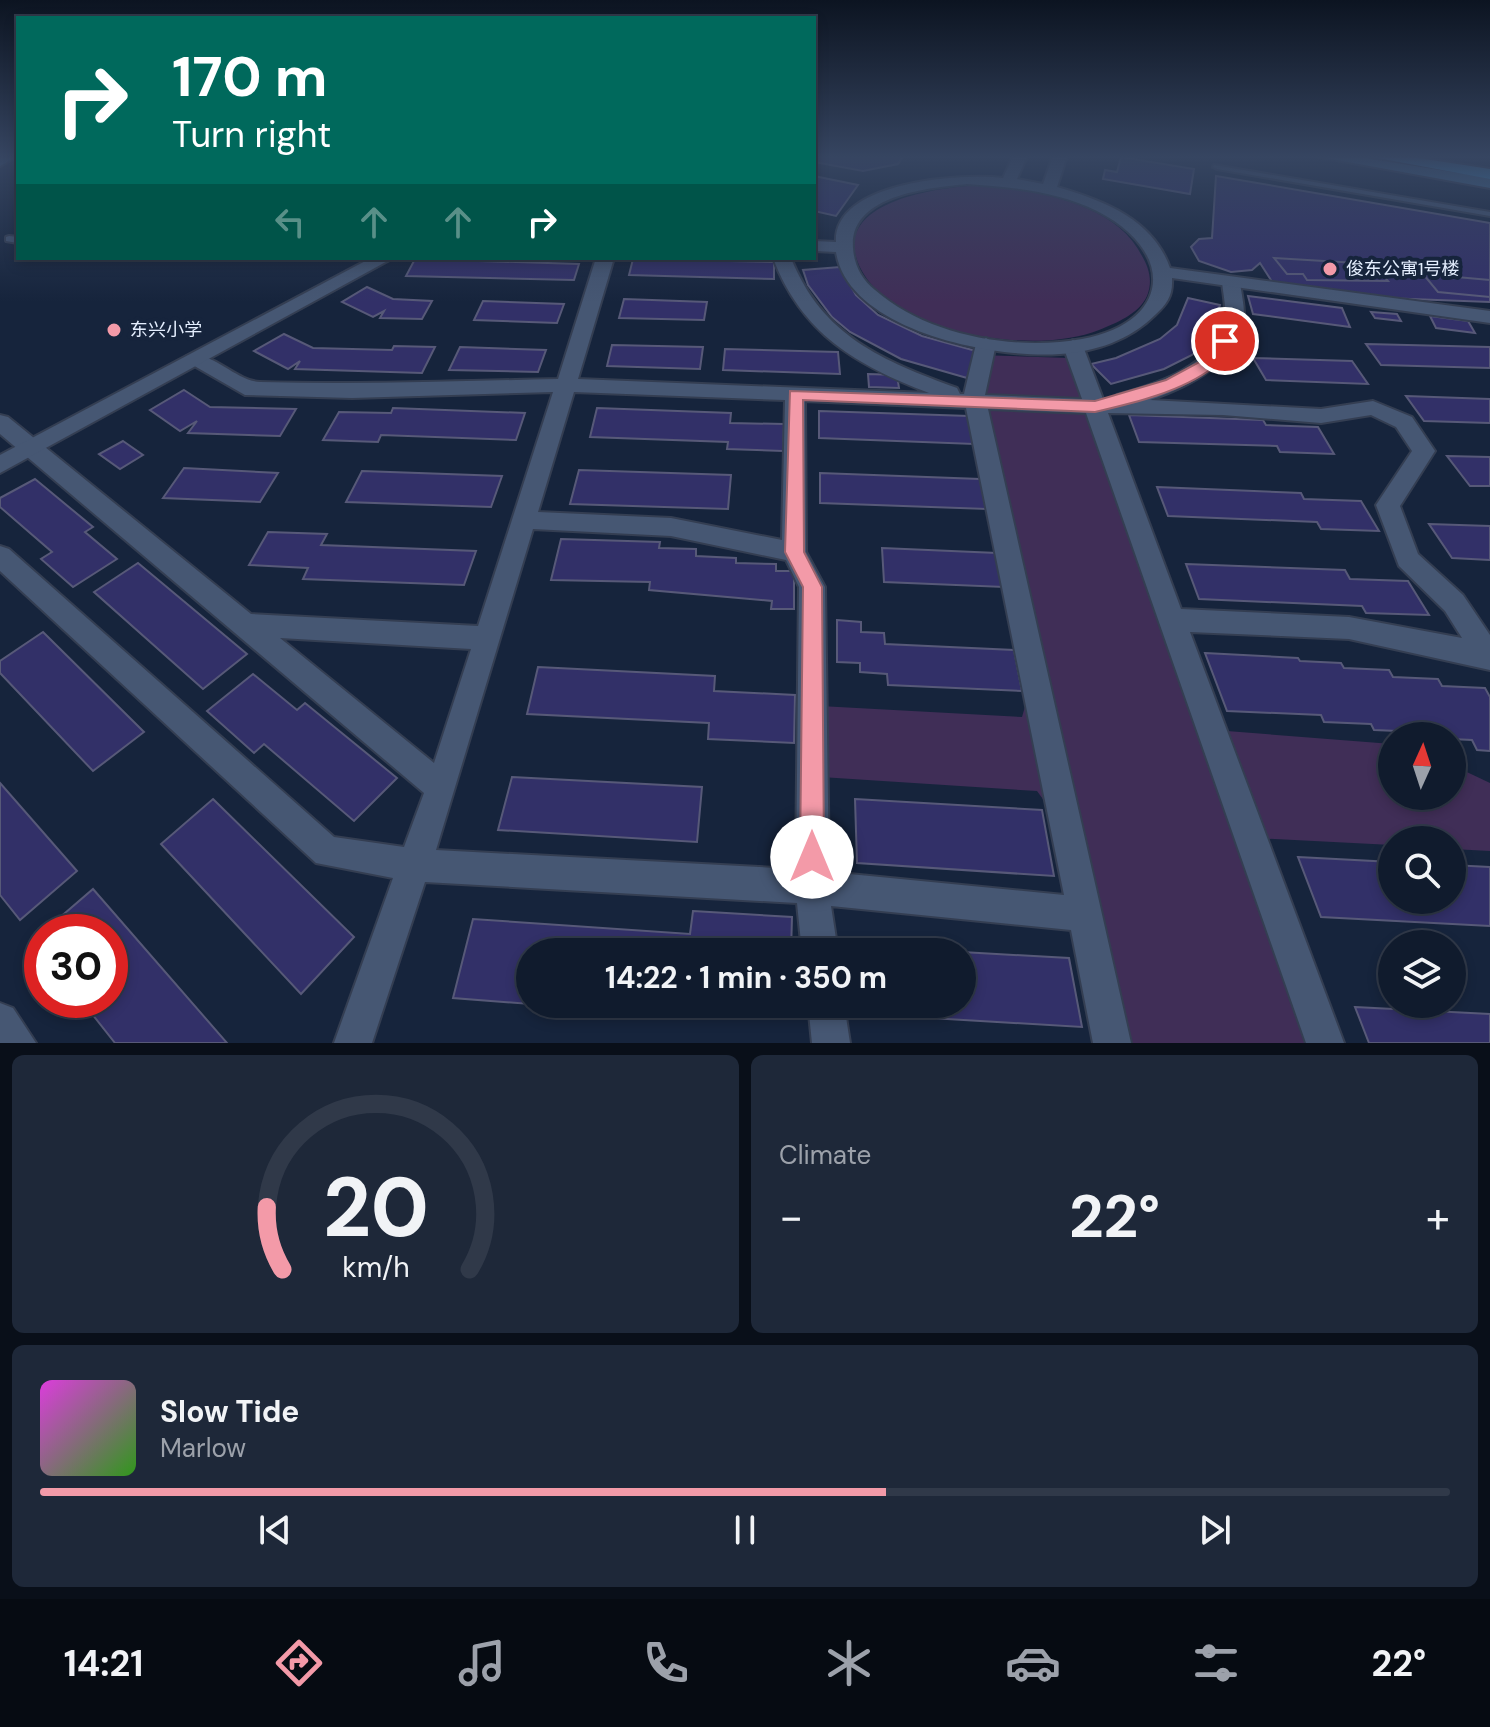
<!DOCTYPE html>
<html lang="en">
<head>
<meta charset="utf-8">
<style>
	:root { --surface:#101b2d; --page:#1e2839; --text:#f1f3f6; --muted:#9ca1aa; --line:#303949; --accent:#f39aa8 }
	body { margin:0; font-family:"DM Sans","Noto Sans SC",sans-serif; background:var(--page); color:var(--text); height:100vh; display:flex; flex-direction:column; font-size:30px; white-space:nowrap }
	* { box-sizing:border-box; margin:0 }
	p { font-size:26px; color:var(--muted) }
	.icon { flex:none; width:44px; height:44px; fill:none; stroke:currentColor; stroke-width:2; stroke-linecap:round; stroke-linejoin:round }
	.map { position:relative; height:1043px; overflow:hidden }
	.details { display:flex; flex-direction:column; gap:12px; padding:12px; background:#090f19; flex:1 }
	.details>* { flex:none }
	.banner { position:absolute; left:16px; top:16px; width:800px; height:244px; border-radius:0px; box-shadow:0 4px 12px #0003,0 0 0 2px var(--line); background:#00695c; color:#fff; overflow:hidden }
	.needle { width:52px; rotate:3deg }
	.controls { position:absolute; left:1378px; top:722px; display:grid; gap:16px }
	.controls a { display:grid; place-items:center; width:88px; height:88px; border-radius:50%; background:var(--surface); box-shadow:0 4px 12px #0003,0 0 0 2px var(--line); font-size:40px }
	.speed { position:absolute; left:24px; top:914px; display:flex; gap:16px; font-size:40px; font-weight:700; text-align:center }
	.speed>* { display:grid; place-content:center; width:104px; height:104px; border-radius:50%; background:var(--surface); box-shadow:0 4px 12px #0003,0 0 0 2px var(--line); line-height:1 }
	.speed .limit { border:12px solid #d22; background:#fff; color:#111 }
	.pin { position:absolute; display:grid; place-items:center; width:68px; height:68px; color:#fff; margin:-34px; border:4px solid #fff; border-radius:50%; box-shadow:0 2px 8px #0007 }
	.me { position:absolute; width:88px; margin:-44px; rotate:0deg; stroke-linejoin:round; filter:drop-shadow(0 0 6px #0008) }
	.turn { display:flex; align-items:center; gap:28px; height:168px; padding:0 24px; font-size:36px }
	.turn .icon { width:104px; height:104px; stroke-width:2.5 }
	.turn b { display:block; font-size:56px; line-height:68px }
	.lanes { display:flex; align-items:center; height:76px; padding:0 24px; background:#0003; justify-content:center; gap:40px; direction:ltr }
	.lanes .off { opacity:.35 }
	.big { font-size:60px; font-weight:700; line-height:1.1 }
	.details .widget { flex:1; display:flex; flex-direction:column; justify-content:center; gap:12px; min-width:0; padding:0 28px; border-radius:12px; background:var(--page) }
	.details .dial { align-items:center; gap:0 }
	.dial svg { height:208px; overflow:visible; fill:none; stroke:var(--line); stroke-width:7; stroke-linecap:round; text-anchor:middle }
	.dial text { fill:var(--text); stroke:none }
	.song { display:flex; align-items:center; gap:24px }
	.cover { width:96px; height:96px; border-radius:12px; background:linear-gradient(135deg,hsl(300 70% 55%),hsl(110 70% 35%)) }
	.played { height:8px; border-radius:4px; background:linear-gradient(90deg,var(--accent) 60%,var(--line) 60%) }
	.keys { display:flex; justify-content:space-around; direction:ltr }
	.heat { display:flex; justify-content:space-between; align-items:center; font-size:44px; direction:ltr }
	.details .tiles { flex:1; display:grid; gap:12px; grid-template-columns:1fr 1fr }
	.widget:last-child { grid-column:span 2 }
	.trip { position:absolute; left:516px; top:938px; width:460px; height:80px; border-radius:40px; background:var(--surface); box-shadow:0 4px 12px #0003,0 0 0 2px var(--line); font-weight:700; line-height:80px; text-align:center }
	.dock { display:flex; height:128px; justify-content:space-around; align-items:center; background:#060b12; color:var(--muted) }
	.dock .icon { width:56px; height:56px }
	.dock .current { color:var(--accent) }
	.dock b { font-size:36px; color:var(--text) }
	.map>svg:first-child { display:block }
</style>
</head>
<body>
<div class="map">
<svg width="1490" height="1043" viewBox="0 0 1490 1043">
	<rect width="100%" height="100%" fill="#16243c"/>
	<!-- green -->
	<g fill="#402e57">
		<path d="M987,185C1039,192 1116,203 1142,256C1149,268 1153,281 1147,296C1139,314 1116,323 1099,330C1038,355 907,336 867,279C814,202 940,186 987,185Z"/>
		<path d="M978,355L1069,358L1214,730L1392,744V796H1452V765L1490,783V851L1452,849V840H1392V845L1254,838L1329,1043H1108L1064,828L1037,791L821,777L820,706L1022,717L1037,665L975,383Z"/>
	</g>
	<!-- building -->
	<g fill="#323068" stroke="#575978" stroke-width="2">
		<path d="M814,156H903L898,164L863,171L814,162Z"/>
		<path d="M1121,157L1194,169L1190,194L1103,179L1105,170L1117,172Z"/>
		<path d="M814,176L858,185L836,216L814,211Z"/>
		<path d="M1216,176L1490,223V302L1280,294L1260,263L1252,270L1231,272L1199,261L1191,247L1199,239L1212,238Z"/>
		<path d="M1274,258L1374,264L1388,281L1307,280L1303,274H1287Z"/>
		<path d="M415,259L579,264L574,280L406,276Z"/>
		<path d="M633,259L774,262V279L629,275Z"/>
		<path d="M840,267L856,295L878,315L922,336L976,351L967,378L901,359L850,332L832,317L808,285L803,270Z"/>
		<path d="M1423,274L1490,280V297L1438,292Z"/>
		<path d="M367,287L393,299L432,301L422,319L380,318L384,311L373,317L342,302Z"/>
		<path d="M1248,296L1342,308L1350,327L1253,314Z"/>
		<path d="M1188,298L1220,305L1209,340L1192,355L1164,369L1111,384L1091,364L1116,358L1160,339L1177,325Z"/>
		<path d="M624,299L707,302L704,320L619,318Z"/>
		<path d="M483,301L564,304L557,323L474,320Z"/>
		<path d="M1371,312L1397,314L1401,321L1375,318Z"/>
		<path d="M1430,316L1468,321L1475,333L1436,328Z"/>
		<path d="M284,334L313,348L392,350L394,346L435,347L422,373L295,369L300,361L288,369L254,351Z"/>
		<path d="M1366,344L1490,347V368L1381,365Z"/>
		<path d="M612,345L703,347L700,369L607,366Z"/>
		<path d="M460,347L546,350L538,372L449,370Z"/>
		<path d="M725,349L838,352L840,374L723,370Z"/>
		<path d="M1253,358L1352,361L1368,384L1266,380Z"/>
		<path d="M868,374L897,375L899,388L869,387Z"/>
		<path d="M184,390L210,407L296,409L280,436L188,433L197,421L180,431L150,410Z"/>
		<path d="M1406,396L1490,399V423L1424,421Z"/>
		<path d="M393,408L525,413L516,440L381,435L378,442L323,440L339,412L391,413Z"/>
		<path d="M597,408L731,413L730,423L784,424L783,451L727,449L728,442L590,437Z"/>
		<path d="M819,411L969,416L974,444L819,438Z"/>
		<path d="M1129,415L1263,420L1266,425L1318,427L1334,454L1280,452L1277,446L1139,442Z"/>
		<path d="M123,441L143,455L120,469L99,454Z"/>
		<path d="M1447,456L1490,457V486H1470Z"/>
		<path d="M184,468L278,473L260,502L163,498Z"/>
		<path d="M579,470L731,475L728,509L570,504Z"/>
		<path d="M362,471L502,476L491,507L346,502Z"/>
		<path d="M820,473L980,479L987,509L820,503Z"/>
		<path d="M35,479L93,527L85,532L117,559L73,587L41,559L52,552L0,507V498Z"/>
		<path d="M1157,487L1301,493L1304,499L1361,501L1379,531L1321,529L1317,522L1168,516Z"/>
		<path d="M1429,524L1490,526V560L1452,558Z"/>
		<path d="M268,532L327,534L321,545L476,551L464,585L303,579L308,568L249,565Z"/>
		<path d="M561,539L660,542L659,548L696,549V556L736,558V563L776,564V571H794V609H771L772,601L649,590L650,582L551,580Z"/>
		<path d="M882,548L997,553L1004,587L884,582Z"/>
		<path d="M138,563L247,654L203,689L94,592Z"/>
		<path d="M1186,564L1345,570L1350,579L1408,581L1429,615L1366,613L1362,606L1199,599Z"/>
		<path d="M837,620L861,622V632L884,633L885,644L1014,650L1022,691L888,685L887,674L860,672V663L837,662Z"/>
		<path d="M43,632L144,732L93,771L0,673V661Z"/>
		<path d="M1205,653L1298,658L1300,661L1341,663L1344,668L1389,670L1393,677L1438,679L1442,686L1485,688L1490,697V751L1477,750L1472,740L1452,739V736H1424L1422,732L1374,730L1371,724L1324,722L1321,715L1227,711Z"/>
		<path d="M538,667L715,676L714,691L795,695L794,743L708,739L709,723L527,714Z"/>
		<path d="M253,674L297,710L305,703L397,778L354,821L264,744L254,753L207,711Z"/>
		<path d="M512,777L702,787L697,842L498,830Z"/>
		<path d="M0,783L77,871L20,920L0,895Z"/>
		<path d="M213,799L354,937L301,994L161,844Z"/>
		<path d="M855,799L1042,810L1054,876L857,863Z"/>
		<path d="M1298,857L1392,862V900H1452V865L1490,867V926L1321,917Z"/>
		<path d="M93,889L227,1043H115L81,1000H110V932H43Z"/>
		<path d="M693,911L792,917L791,952H530V1004L453,998L473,919L690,934Z"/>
		<path d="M861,947L957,952H861Z"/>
		<path d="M962,952L1069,958L1082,1027L863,1014V1004H962Z"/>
		<path d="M536,1004H685L684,1015Z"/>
		<path d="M1355,1007L1490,1014V1043H1369Z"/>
	</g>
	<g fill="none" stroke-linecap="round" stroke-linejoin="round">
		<defs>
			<g id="service">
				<path d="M1214,165L1490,212V216L1217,169L1213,167Z"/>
				<path d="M9,236L18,237V243L6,241V237Z"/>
			</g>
			<g id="minor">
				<path d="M596,258H614L578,379L929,393C856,365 802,334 773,258H791C822,336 883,361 957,388L960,394H964L976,344L986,338L996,344L985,395L1082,399L1063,346L1073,340L1083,346L1103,399H1114L1117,395C1158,384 1213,367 1224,320C1227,308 1223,294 1222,282L1231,277L1240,282C1241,292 1244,303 1244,314C1242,361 1188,387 1150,400L1321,409L1373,401L1412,417L1435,451L1400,506L1418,554L1463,595L1490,635V670L1349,639L1190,632L1344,1043H1306L1086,413L988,409L1131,1043H1093L1071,930L831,906L838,952H802L797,903L425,882L372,1043H334L393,878L316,863L0,571V546L9,549L334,837L404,847L424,793L0,434V415L8,417L251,614L478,626L553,392L352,398L245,395L184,360L187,356C211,349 235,381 260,382C360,385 458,381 558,379ZM574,392L785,400L782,540L671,518L538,512ZM805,401L966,408L1064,895L829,872L825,587L806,552ZM1108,413L1223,415L1321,423L1371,415L1396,427L1412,451L1376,505L1399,566L1445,611L1462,638L1349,617L1181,609ZM533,529L671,536L786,560L799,587L796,869L436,850ZM280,638L471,649L434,763Z"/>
				<path d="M808,1004H844L850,1043H812Z"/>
			</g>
			<g id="tertiary">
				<path d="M1013,156H1027L1017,179L1043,184L1053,156H1067L1057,187C1102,200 1153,219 1170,268L1490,311V323L1172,278C1173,296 1167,304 1155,315C1130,340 1095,352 1060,354C995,359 848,331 836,252L814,251V241L836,242C833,181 963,173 1003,178ZM967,184C1011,187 1057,191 1097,211C1176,251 1172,322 1082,339C1016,351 927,336 875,290C862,280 854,265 853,248C849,195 928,188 967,184Z"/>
				<path d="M371,258H393L0,473V455Z"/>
				<path d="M0,1003L13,1008L36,1043H0Z"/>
			</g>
			<g id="secondary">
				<path d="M0,156H17L0,166Z"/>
				<path d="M1315,156H1352L1490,178V188Z"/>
			</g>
			<path id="trunk" d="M1367,156H1405L1490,169V179Z"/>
		</defs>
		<!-- service casing -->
		<use href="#service" stroke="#343e52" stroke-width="4"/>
		<!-- minor casing -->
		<use href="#minor" stroke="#343e52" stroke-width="4"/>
		<!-- tertiary casing -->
		<use href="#tertiary" stroke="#343e52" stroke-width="4"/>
		<!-- secondary casing -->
		<use href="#secondary" stroke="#343e52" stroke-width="4"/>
		<!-- trunk casing -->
		<use href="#trunk" stroke="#343e52" stroke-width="4"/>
		<!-- service -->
		<use href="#service" fill="#465773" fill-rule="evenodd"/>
		<!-- minor -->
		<use href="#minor" fill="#465773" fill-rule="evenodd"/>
		<!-- tertiary -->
		<use href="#tertiary" fill="#465773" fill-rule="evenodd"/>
		<!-- secondary -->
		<use href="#secondary" fill="#447298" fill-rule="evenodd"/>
		<!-- trunk -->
		<use href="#trunk" fill="#429ed6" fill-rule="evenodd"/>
	</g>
	<!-- sky -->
	<linearGradient id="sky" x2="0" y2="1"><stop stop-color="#0c1421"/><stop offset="0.52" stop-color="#364561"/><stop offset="1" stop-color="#364561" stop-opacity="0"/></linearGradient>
	<rect width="1490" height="302" fill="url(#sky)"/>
	<!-- route -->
	<path fill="#f39aa8" stroke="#9e646d" stroke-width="2" d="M1219,338L1232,341C1227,349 1221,361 1214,367C1181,392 1134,403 1095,412L803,400L804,552L822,587L824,857L821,865L812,869L803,865L800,857L803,587L785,552L790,391L1095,401L1166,380L1205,359Z"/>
	<!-- markers -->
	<g fill="#f39aa8" stroke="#16243c" stroke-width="3">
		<circle cx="1330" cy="269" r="8"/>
		<circle cx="114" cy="330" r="8"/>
	</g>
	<g text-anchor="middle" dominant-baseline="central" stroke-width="8" stroke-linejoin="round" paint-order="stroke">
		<!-- far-poi labels -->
		<g font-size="18" fill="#e4eefe" stroke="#16243c" text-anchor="start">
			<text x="1346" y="269">俊东公寓1号楼</text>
			<text x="130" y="330">东兴小学</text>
		</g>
	</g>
</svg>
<div class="controls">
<a><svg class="needle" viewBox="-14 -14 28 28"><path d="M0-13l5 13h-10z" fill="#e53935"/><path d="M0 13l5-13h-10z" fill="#9ca1aa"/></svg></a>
<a><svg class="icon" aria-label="search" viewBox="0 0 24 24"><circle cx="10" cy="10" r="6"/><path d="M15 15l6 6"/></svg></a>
<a><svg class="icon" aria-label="layers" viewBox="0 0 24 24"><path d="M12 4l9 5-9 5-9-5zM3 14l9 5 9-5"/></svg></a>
</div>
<div class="speed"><div class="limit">30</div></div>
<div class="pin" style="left:1225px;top:341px;background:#d93025"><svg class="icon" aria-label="arrive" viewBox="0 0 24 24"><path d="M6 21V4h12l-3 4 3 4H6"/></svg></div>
<svg class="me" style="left:812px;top:857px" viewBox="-20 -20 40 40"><circle r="19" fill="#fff"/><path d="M0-13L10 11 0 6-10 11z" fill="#f39aa8"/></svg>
<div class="trip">14:22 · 1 min · 350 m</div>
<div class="banner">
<div class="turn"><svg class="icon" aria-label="right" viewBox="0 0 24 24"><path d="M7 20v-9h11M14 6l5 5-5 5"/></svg><div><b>170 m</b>Turn right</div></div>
<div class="lanes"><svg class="icon off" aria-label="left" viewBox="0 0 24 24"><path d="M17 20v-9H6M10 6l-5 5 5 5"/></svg><svg class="icon off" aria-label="ahead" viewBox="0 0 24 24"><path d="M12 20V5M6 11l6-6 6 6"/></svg><svg class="icon off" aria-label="ahead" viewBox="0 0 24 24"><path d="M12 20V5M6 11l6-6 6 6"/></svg><svg class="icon" aria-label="right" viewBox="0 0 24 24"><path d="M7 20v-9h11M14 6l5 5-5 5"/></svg></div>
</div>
</div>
<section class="details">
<div class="tiles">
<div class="widget dial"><svg viewBox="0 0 100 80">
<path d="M14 69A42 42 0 1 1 86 69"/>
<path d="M14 69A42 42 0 0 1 8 45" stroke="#f39aa8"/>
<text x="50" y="56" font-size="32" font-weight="700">20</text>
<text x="50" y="72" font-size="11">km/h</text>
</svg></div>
<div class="widget"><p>Climate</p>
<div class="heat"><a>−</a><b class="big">22°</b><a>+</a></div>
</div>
<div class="widget">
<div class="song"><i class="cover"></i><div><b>Slow Tide</b><p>Marlow</p></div></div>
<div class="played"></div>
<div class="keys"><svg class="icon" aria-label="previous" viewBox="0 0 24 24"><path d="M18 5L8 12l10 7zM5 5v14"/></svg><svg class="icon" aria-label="pause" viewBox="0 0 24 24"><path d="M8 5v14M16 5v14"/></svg><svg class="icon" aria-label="next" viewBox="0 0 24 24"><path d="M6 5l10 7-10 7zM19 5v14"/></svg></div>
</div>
</div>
</section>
<nav class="dock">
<b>14:21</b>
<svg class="icon current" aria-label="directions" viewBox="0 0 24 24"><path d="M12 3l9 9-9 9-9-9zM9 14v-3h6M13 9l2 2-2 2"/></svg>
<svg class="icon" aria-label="music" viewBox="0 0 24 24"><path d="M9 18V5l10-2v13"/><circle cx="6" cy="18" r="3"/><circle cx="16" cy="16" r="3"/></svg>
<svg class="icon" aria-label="phone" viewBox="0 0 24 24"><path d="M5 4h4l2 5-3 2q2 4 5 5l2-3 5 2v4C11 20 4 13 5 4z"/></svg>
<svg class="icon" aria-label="climate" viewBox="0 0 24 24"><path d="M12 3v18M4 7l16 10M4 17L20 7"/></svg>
<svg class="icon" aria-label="car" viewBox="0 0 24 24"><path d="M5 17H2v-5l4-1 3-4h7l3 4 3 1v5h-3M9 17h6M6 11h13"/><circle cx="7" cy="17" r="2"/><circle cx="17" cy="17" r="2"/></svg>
<svg class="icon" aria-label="filters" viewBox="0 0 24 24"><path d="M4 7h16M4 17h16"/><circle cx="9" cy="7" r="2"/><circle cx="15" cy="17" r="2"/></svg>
<b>22°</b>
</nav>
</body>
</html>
